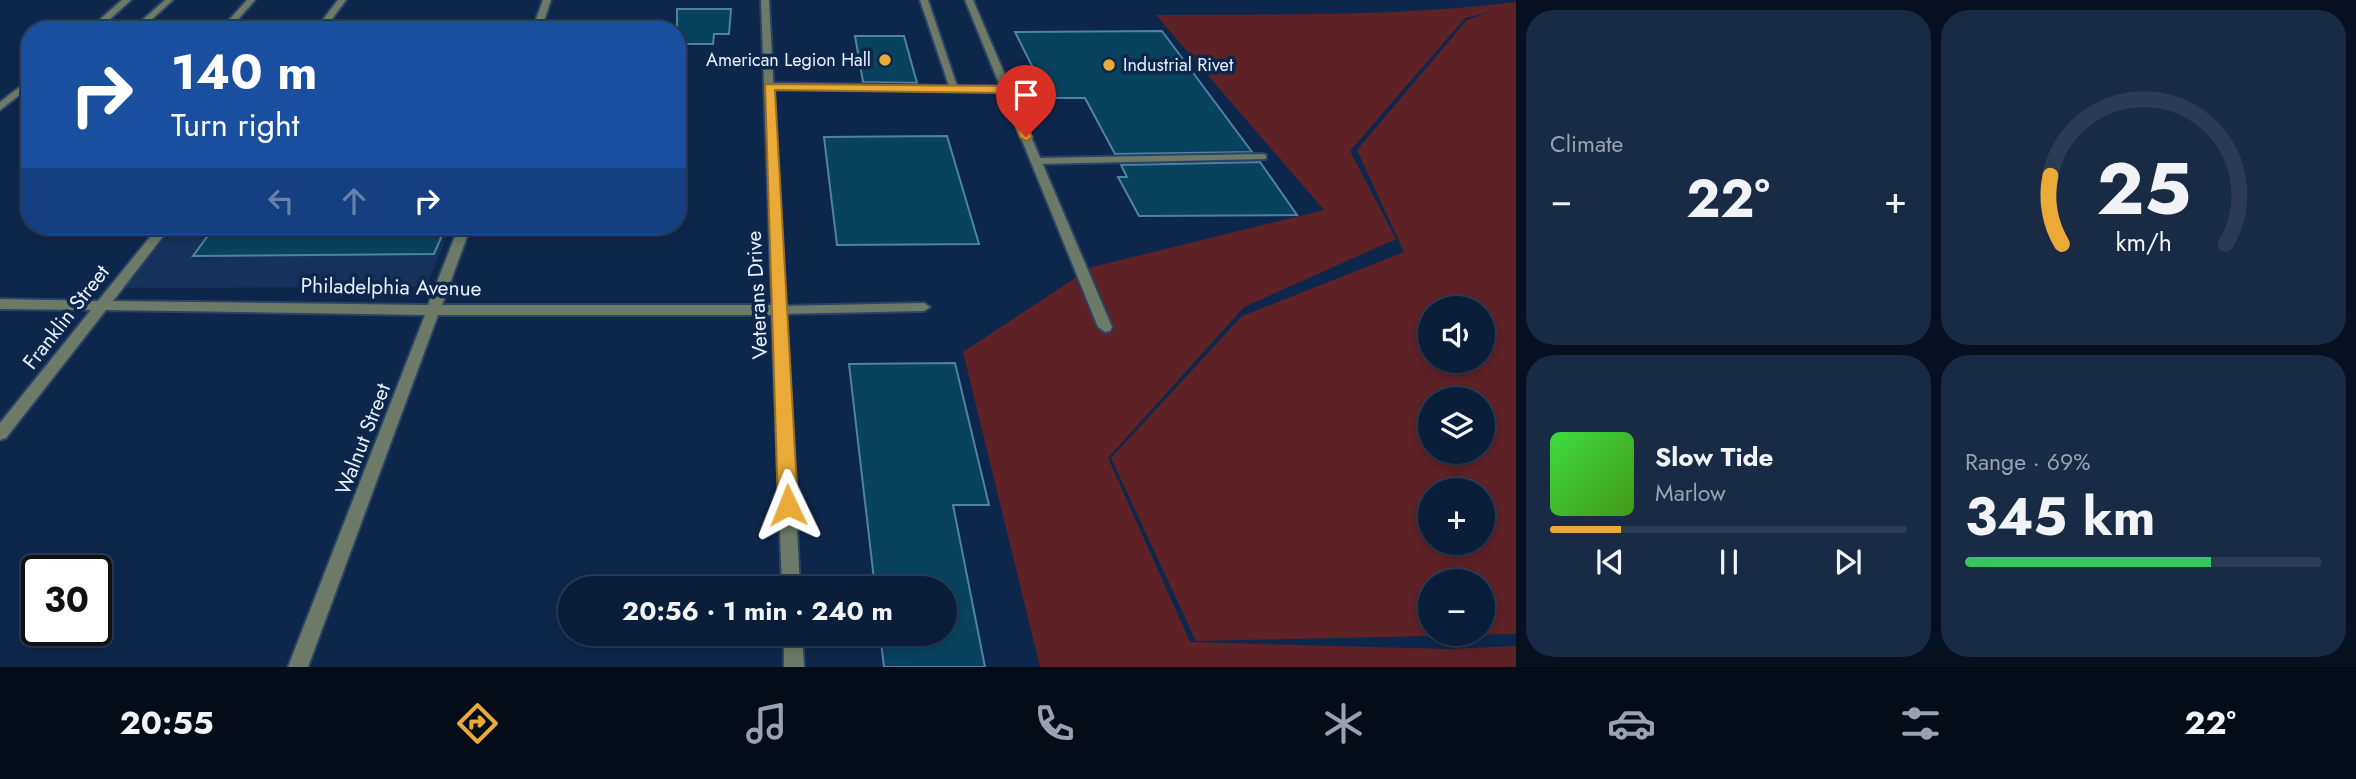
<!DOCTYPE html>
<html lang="en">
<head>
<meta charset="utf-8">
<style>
	:root { --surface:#0a1d39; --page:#182a44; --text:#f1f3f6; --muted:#99a2ae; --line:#2a3b53; --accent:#eaaa38 }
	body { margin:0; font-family:Jost,sans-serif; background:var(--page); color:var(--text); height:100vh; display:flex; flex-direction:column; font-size:26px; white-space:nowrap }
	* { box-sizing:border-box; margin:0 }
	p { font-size:23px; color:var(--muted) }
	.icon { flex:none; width:38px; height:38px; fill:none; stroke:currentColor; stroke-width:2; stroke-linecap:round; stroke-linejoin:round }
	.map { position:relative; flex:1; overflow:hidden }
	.details { display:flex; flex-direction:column; gap:10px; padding:10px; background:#06101f; width:840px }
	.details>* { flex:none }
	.hud { position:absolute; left:21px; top:21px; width:665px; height:214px; border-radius:28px; box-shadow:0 4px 10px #0003,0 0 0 2px var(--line); background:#1a4fa0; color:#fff; overflow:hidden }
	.tools { position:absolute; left:1418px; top:296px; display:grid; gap:14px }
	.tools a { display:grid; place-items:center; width:77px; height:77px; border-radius:50%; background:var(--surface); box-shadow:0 4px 10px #0003,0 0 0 2px var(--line); font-size:35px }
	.speed { position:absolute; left:21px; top:555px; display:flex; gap:14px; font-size:35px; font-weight:700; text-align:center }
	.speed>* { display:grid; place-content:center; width:91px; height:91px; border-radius:50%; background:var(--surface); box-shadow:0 4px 10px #0003,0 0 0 2px var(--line); line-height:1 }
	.speed .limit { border:4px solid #111; border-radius:10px; background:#fff; color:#111 }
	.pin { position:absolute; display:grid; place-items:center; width:60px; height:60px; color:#fff; margin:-72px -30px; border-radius:50% 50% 50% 0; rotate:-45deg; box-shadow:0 0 7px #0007 }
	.pin .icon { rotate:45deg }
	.me { position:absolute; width:77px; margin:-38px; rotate:358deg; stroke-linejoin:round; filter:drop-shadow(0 0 5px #0008) }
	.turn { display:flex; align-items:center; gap:24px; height:147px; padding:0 35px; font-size:32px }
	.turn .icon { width:91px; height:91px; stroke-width:2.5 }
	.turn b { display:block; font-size:49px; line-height:60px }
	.lanes { display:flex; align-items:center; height:66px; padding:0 35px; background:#0003; justify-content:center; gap:35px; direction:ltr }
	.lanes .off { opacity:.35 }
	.big { font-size:52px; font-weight:700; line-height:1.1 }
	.details .card { flex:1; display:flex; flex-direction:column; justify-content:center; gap:10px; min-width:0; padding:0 24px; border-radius:28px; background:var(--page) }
	.details .dial { align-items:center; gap:0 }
	.dial svg { height:182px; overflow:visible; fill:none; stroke:var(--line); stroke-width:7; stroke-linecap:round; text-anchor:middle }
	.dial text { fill:var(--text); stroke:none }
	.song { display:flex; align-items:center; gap:21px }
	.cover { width:84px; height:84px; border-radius:10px; background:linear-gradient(135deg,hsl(120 70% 55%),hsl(100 70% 35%)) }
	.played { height:7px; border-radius:4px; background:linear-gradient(90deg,var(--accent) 20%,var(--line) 20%) }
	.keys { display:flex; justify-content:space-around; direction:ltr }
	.heat { display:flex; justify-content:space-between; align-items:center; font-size:38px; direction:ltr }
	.charge { height:10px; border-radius:5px; background:linear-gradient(90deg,#34c759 69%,var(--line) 0) }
	.details .tiles { flex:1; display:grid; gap:10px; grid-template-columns:repeat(2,1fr) }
	.trip { position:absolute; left:558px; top:576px; width:399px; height:70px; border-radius:35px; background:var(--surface); box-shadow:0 4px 10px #0003,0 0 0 2px var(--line); font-weight:700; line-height:70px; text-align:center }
	.dock { display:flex; height:112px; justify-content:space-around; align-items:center; background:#040c17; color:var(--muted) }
	.dock .icon { width:49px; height:49px }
	.dock .selected { color:var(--accent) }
	.dock b { font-size:32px; color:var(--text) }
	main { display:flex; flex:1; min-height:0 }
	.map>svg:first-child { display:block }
</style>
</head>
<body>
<main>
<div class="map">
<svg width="1516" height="667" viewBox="0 0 1516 667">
	<rect width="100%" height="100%" fill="#0d274c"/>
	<!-- built -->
	<path fill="#14325b" d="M174,226H451L426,287L125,288Z"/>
	<!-- green -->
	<path fill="#5d2126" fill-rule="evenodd" d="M1516,2V634L1196,641L1111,458L1242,316L1404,252L1357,150L1467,20L1490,12L1465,18L1350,151L1396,239L1244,307L1108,458L1190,642L1447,649L1516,646V667H1040L963,352L1092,267L1324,210L1156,15C1276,14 1396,17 1516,2ZM1430,308H1482V360H1430ZM1430,399H1482V452H1430ZM1430,490H1482V542H1430ZM1430,581H1482V634H1430Z"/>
	<!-- building -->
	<g fill="#08425f" stroke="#4f82a3" stroke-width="2">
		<path d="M677,9H731L729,34H714L713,44H677Z"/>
		<path d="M1162,31L1252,152L1115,154L1085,98H1048L1015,32Z"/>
		<path d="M855,36H904L917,83L863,82Z"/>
		<path d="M947,136L979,244L837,245L824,137Z"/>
		<path d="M1260,162L1297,215L1139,216L1118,177H1127L1121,165Z"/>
		<path d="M215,226H446L434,254L193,256Z"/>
		<path d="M955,363L989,505H953L985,667H884L880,634H945V588H875L849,364Z"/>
	</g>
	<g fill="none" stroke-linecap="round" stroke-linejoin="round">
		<defs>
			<g id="service">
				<path d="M165,0H173L140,30H131Z"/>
				<path d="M247,0H255L229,30H220Z"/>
				<path d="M920,0H928L957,86H1006L1010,89L1009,91L769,89L765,86L769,83L949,86Z"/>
				<path d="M1263,154L1266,155V159L1036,164L1031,161L1036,158Z"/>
				<path d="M924,303L930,307L924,311L781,314L775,310L781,306Z"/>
			</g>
			<g id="minor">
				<path d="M122,0H131L98,30H88Z"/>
				<path d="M338,0H346L324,30H315Z"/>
				<path d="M543,0H551L541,30H532Z"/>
				<path d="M761,0H769L785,306L788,310L786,313L800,588H782L772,315H438L308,667H288L425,315L106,310L6,438L0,440V423L91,310L0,309V299L98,301L159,226H171L113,301L428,305L459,226H471L442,305H772Z"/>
				<path d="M965,0H973L1112,327L1110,331L1105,332L1098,327Z"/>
				<path d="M30,79V87L0,110V102Z"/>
				<path d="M784,634H802L804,667H784Z"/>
			</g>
		</defs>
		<!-- service casing -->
		<use href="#service" stroke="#2b4365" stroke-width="4"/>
		<!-- minor casing -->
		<use href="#minor" stroke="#2b4365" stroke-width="4"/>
		<!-- service -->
		<use href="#service" fill="#6c7a67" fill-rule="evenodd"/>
		<!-- minor -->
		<use href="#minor" fill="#6c7a67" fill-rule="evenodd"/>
	</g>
	<!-- route -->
	<path fill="#eaaa38" stroke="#986e24" stroke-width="2" d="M765,84L1006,86L1012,89L1032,137L1026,141L1020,137L1002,93L775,90L798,505L795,510L788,513L781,510L778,505Z"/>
	<!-- markers -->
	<g fill="#eaaa38" stroke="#0d274c" stroke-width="2.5">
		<circle cx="885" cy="60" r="7"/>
		<circle cx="1109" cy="65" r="7"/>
	</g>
	<g text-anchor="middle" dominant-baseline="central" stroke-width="7" stroke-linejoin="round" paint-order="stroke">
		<!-- far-poi labels -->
		<g font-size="18" fill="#e6f0fe" stroke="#0d274c" text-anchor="end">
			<text x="871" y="60">American Legion Hall</text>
			<text x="1123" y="65" text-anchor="start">Industrial Rivet</text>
		</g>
		<!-- street labels -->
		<g font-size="21" fill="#e6f0fe" stroke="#0d274c">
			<text transform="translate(391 287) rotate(1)">Philadelphia Avenue</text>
			<text transform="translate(757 295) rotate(-93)">Veterans Drive</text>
			<text transform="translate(66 317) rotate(-52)">Franklin Street</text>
			<text transform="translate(363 439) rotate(-69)">Walnut Street</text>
		</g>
	</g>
</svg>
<div class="tools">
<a><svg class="icon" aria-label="sound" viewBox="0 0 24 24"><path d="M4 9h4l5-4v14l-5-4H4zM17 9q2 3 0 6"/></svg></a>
<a><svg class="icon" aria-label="layers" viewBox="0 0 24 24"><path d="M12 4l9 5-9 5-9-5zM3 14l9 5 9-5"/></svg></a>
<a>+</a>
<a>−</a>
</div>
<div class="speed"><div class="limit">30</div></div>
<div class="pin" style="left:1026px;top:137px;background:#d93025"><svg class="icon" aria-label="arrive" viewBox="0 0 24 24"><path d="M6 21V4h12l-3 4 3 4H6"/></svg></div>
<svg class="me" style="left:788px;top:505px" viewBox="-20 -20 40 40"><path d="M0-17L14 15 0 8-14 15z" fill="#eaaa38" stroke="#fff" stroke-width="4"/></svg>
<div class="trip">20:56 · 1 min · 240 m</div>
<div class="hud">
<div class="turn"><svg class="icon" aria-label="right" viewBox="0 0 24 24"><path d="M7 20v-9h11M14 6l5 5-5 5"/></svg><div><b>140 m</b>Turn right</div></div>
<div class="lanes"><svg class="icon off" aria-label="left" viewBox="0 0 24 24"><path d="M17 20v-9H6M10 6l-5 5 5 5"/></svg><svg class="icon off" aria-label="ahead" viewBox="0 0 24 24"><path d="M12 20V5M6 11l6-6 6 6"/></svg><svg class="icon" aria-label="right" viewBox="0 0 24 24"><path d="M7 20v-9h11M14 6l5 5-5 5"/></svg></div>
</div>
</div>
<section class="details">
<div class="tiles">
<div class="card"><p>Climate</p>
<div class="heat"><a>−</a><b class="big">22°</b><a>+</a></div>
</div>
<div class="card dial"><svg viewBox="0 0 100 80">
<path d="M14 69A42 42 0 1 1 86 69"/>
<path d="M14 69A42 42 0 0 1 9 39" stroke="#eaaa38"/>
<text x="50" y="56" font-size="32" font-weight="700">25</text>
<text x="50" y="72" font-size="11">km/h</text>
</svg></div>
<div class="card">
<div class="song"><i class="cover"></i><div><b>Slow Tide</b><p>Marlow</p></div></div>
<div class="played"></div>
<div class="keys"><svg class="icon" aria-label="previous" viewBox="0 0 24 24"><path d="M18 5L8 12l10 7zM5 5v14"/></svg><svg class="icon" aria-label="pause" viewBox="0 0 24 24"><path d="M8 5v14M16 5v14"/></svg><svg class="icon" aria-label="next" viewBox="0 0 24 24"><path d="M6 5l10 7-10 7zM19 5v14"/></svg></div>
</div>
<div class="card"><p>Range · 69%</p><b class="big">345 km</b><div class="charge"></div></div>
</div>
</section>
</main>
<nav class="dock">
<b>20:55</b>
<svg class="icon selected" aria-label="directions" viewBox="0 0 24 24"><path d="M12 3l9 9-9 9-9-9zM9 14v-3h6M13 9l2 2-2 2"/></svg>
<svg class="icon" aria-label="music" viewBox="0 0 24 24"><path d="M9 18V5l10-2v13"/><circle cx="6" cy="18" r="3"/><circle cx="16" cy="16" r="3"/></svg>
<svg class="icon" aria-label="phone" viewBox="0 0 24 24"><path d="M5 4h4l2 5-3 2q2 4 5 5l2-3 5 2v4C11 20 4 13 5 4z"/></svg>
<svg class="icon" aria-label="climate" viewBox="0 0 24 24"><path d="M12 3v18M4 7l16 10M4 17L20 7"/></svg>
<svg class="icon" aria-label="car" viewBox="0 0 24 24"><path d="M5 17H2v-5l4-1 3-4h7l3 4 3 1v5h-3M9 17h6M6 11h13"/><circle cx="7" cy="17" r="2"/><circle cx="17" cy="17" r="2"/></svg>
<svg class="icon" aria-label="filters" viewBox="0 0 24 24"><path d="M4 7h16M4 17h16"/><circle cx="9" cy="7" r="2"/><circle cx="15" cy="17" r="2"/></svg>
<b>22°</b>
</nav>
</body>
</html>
